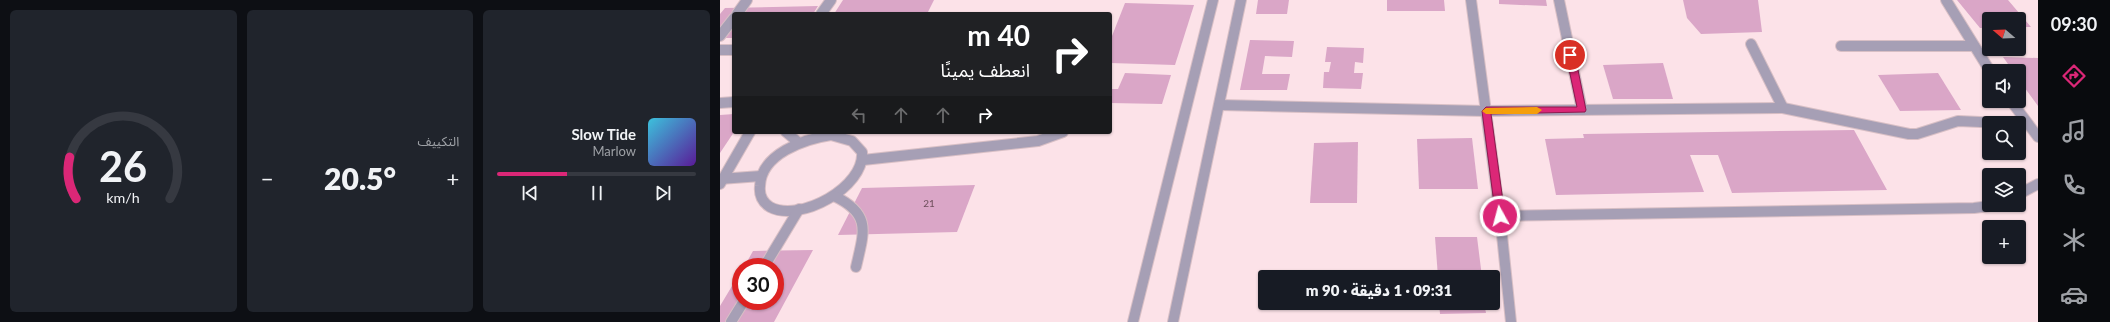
<!DOCTYPE html>
<html lang="ar">
<head>
<meta charset="utf-8">
<style>
	:root { --surface:#171b24; --page:#20242c; --text:#f1f3f6; --muted:#9ea1a6; --line:#363941; --accent:#db2777 }
	body { margin:0; font-family:Lato,"Noto Sans Arabic",sans-serif; background:var(--page); color:var(--text); direction:rtl; height:100vh; display:flex; flex-direction:column; font-size:15px; white-space:nowrap }
	* { box-sizing:border-box; margin:0 }
	p { font-size:13px; color:var(--muted) }
	.icon { flex:none; width:22px; height:22px; fill:none; stroke:currentColor; stroke-width:2; stroke-linecap:round; stroke-linejoin:round }
	.map { position:relative; flex:1; overflow:hidden; direction:ltr }
	.side { display:flex; flex-direction:column; gap:10px; padding:10px; background:#0d0f14; width:720px }
	.side>* { flex:none }
	.banner { position:absolute; left:12px; top:12px; width:380px; height:122px; border-radius:4px; box-shadow:0 1px 3px #0004; direction:rtl; background:#202124; color:#fff; overflow:hidden }
	.needle { width:26px; rotate:289deg }
	.controls { position:absolute; left:1262px; top:12px; display:grid; gap:8px }
	.controls a { display:grid; place-items:center; width:44px; height:44px; border-radius:4px; background:var(--surface); box-shadow:0 1px 3px #0004; font-size:20px }
	.speed { position:absolute; left:12px; top:258px; display:flex; gap:8px; font-size:20px; font-weight:700; text-align:center }
	.speed>* { display:grid; place-content:center; width:52px; height:52px; border-radius:50%; background:var(--surface); box-shadow:0 1px 3px #0004; line-height:1 }
	.speed .limit { border:6px solid #d22; background:#fff; color:#111 }
	.pin { position:absolute; display:grid; place-items:center; width:34px; height:34px; color:#fff; margin:-17px; border:2px solid #fff; border-radius:50%; box-shadow:0 1px 4px #0007 }
	.me { position:absolute; width:44px; margin:-22px; rotate:353deg; stroke-linejoin:round; filter:drop-shadow(0 0 3px #0008) }
	.turn { display:flex; align-items:center; gap:14px; height:84px; padding:0 16px; font-size:18px }
	.turn .icon { width:52px; height:52px; stroke-width:2.5 }
	.turn b { display:block; font-size:28px; line-height:34px }
	.lanes { display:flex; align-items:center; height:38px; padding:0 16px; background:#0003; justify-content:center; gap:20px; direction:ltr }
	.lanes .off { opacity:.35 }
	.big { font-size:30px; font-weight:800; line-height:1.1 }
	.side .card { flex:1; display:flex; flex-direction:column; justify-content:center; gap:6px; min-width:0; padding:0 14px; border-radius:6px; background:var(--page) }
	.side .dial { align-items:center; gap:0 }
	.dial svg { height:104px; overflow:visible; fill:none; stroke:var(--line); stroke-width:7; stroke-linecap:round; text-anchor:middle }
	.dial text { fill:var(--text); stroke:none }
	.song { display:flex; align-items:center; gap:12px }
	.cover { width:48px; height:48px; border-radius:6px; background:linear-gradient(135deg,hsl(190 70% 55%),hsl(270 70% 35%)) }
	.played { height:4px; border-radius:2px; background:linear-gradient(90deg,var(--accent) 35%,var(--line) 35%) }
	.keys { display:flex; justify-content:space-around; direction:ltr }
	.heat { display:flex; justify-content:space-between; align-items:center; font-size:22px; direction:ltr }
	.side .tiles { flex:1; display:grid; gap:10px; grid-template-columns:repeat(3,1fr) }
	.trip { position:absolute; left:538px; top:270px; width:242px; height:40px; border-radius:4px; background:var(--surface); box-shadow:0 1px 3px #0004; font-weight:800; line-height:40px; text-align:center; direction:rtl }
	main { display:flex; flex:1; min-height:0 }
	.menu { display:flex; flex-direction:column; width:72px; justify-content:space-around; align-items:center; background:#090b0e; color:var(--muted) }
	.menu .icon { width:28px; height:28px }
	.menu .current { color:var(--accent) }
	.menu b { font-size:18px; color:var(--text) }
	.map>svg:first-child { display:block }
</style>
</head>
<body>
<main>
<nav class="menu">
<b>09:30</b>
<svg class="icon current" aria-label="directions" viewBox="0 0 24 24"><path d="M12 3l9 9-9 9-9-9zM9 14v-3h6M13 9l2 2-2 2"/></svg>
<svg class="icon" aria-label="music" viewBox="0 0 24 24"><path d="M9 18V5l10-2v13"/><circle cx="6" cy="18" r="3"/><circle cx="16" cy="16" r="3"/></svg>
<svg class="icon" aria-label="phone" viewBox="0 0 24 24"><path d="M5 4h4l2 5-3 2q2 4 5 5l2-3 5 2v4C11 20 4 13 5 4z"/></svg>
<svg class="icon" aria-label="climate" viewBox="0 0 24 24"><path d="M12 3v18M4 7l16 10M4 17L20 7"/></svg>
<svg class="icon" aria-label="car" viewBox="0 0 24 24"><path d="M5 17H2v-5l4-1 3-4h7l3 4 3 1v5h-3M9 17h6M6 11h13"/><circle cx="7" cy="17" r="2"/><circle cx="17" cy="17" r="2"/></svg>
</nav>
<div class="map">
<svg width="1318" height="322" viewBox="0 0 1318 322">
	<rect width="100%" height="100%" fill="#fce2e8"/>
	<!-- building -->
	<g fill="#daa6c7">
		<path d="M123,0H214L207,14H114Z"/>
		<path d="M538,0H569L567,14H536Z"/>
		<path d="M667,0H724L725,11H667Z"/>
		<path d="M779,0H826L827,6L779,4Z"/>
		<path d="M963,0H1038L1042,32L981,34L967,18Z"/>
		<path d="M1237,0H1288L1311,27H1299V19H1269V28H1260Z"/>
		<path d="M405,3L474,5L455,65L390,63V41Z"/>
		<path d="M98,6L93,14H14V38H0V14L5,8Z"/>
		<path d="M530,40L574,41L572,57L545,56L542,74H570L567,90H520Z"/>
		<path d="M607,47L644,48L643,63L635,62L634,73H643L641,89L603,88L604,72H609L611,62H605Z"/>
		<path d="M1283,57L1318,58V106L1299,80V71H1293Z"/>
		<path d="M943,63L953,99H893L883,65Z"/>
		<path d="M405,73L451,75L442,104L390,103V89H398Z"/>
		<path d="M1218,73L1241,110L1180,111L1158,75Z"/>
		<path d="M14,114V132L0,153V115Z"/>
		<path d="M1134,130L1167,190L1012,193L998,155H970L984,192L836,195L825,139L864,138L863,134Z"/>
		<path d="M752,138L758,189H699L697,139Z"/>
		<path d="M638,142L637,203H590L594,143Z"/>
		<path d="M255,185L237,232L118,235L142,188Z"/>
		<path d="M715,237H757L762,277H718Z"/>
		<path d="M93,250L54,322H0V306L21,271V301H55V267H24L33,251Z"/>
		<path d="M719,303H764L766,313L720,314Z"/>
	</g>
	<g fill="none" stroke-linecap="round" stroke-linejoin="round">
		<defs>
			<g id="minor">
				<path d="M751,0L780,216L791,322"/>
				<path d="M839,0L862,110"/>
				<path d="M1226,0L1270,71"/>
				<path d="M17,14L27,0"/>
				<path d="M101,14L111,0"/>
				<path d="M0,36L14,18"/>
				<path d="M1031,44L1063,108"/>
				<path d="M1121,46H1254"/>
				<path d="M0,50H14"/>
				<path d="M1291,101L1318,137"/>
				<path d="M0,103L14,102"/>
				<path d="M500,105L766,111L1063,108L1189,134H1197L1238,121L1283,123"/>
				<path d="M66,132L79,143"/>
				<path d="M111,135L132,141L142,152C145,187 80,223 50,207C42,202 39,195 40,186C41,154 84,139 111,135Z"/>
				<path d="M143,160L318,141L343,132"/>
				<path d="M0,179L41,176"/>
				<path d="M0,184L30,132"/>
				<path d="M1299,194L1318,184"/>
				<path d="M114,196C152,214 144,232 136,267"/>
				<path d="M780,216L1254,208L1278,205"/>
				<path d="M44,267L79,209"/>
				<path d="M11,322L24,301"/>
				<path d="M413,322L493,0"/>
				<path d="M453,322L521,0"/>
			</g>
		</defs>
		<!-- minor casing -->
		<use href="#minor" stroke="#d8bfc5" stroke-width="12"/>
		<!-- minor -->
		<use href="#minor" stroke="#a69fb5" stroke-width="10"/>
	</g>
	<!-- route -->
	<path fill="#db2777" stroke="#8e194d" d="M850,52L855,55L866,110L865,112L771,114L785,216L783,219H776L762,111L766,107H857L846,55Z"/>
	<!-- slow -->
	<path fill="#f59e0b" d="M817,107L822,110L817,114H766L762,111L766,108Z"/>
	<g text-anchor="middle" dominant-baseline="central" stroke-width="3" stroke-linejoin="round" paint-order="stroke">
		<!-- number labels -->
		<g font-size="10" fill="#6d4e5b">
			<text x="209" y="203">21</text>
		</g>
	</g>
</svg>
<div class="controls">
<a><svg class="needle" viewBox="-14 -14 28 28"><path d="M0-13l5 13h-10z" fill="#e53935"/><path d="M0 13l5-13h-10z" fill="#9ea1a6"/></svg></a>
<a><svg class="icon" aria-label="sound" viewBox="0 0 24 24"><path d="M4 9h4l5-4v14l-5-4H4zM17 9q2 3 0 6"/></svg></a>
<a><svg class="icon" aria-label="search" viewBox="0 0 24 24"><circle cx="10" cy="10" r="6"/><path d="M15 15l6 6"/></svg></a>
<a><svg class="icon" aria-label="layers" viewBox="0 0 24 24"><path d="M12 4l9 5-9 5-9-5zM3 14l9 5 9-5"/></svg></a>
<a>+</a>
</div>
<div class="speed"><div class="limit">30</div></div>
<div class="pin" style="left:850px;top:55px;background:#d93025"><svg class="icon" aria-label="arrive" viewBox="0 0 24 24"><path d="M6 21V4h12l-3 4 3 4H6"/></svg></div>
<svg class="me" style="left:780px;top:216px" viewBox="-20 -20 40 40"><circle r="17" fill="#db2777" stroke="#fff" stroke-width="3"/><path d="M0-11L8 9 0 5-8 9z" fill="#fff"/></svg>
<div class="trip">09:31 · 1 دقيقة · 90 m</div>
<div class="banner">
<div class="turn"><svg class="icon" aria-label="right" viewBox="0 0 24 24"><path d="M7 20v-9h11M14 6l5 5-5 5"/></svg><div><b>40 m</b>انعطف يمينًا</div></div>
<div class="lanes"><svg class="icon off" aria-label="left" viewBox="0 0 24 24"><path d="M17 20v-9H6M10 6l-5 5 5 5"/></svg><svg class="icon off" aria-label="ahead" viewBox="0 0 24 24"><path d="M12 20V5M6 11l6-6 6 6"/></svg><svg class="icon off" aria-label="ahead" viewBox="0 0 24 24"><path d="M12 20V5M6 11l6-6 6 6"/></svg><svg class="icon" aria-label="right" viewBox="0 0 24 24"><path d="M7 20v-9h11M14 6l5 5-5 5"/></svg></div>
</div>
</div>
<section class="side">
<div class="tiles">
<div class="card">
<div class="song"><i class="cover"></i><div><b>Slow Tide</b><p>Marlow</p></div></div>
<div class="played"></div>
<div class="keys"><svg class="icon" aria-label="previous" viewBox="0 0 24 24"><path d="M18 5L8 12l10 7zM5 5v14"/></svg><svg class="icon" aria-label="pause" viewBox="0 0 24 24"><path d="M8 5v14M16 5v14"/></svg><svg class="icon" aria-label="next" viewBox="0 0 24 24"><path d="M6 5l10 7-10 7zM19 5v14"/></svg></div>
</div>
<div class="card"><p>التكييف</p>
<div class="heat"><a>−</a><b class="big">20.5°</b><a>+</a></div>
</div>
<div class="card dial"><svg viewBox="0 0 100 80">
<path d="M14 69A42 42 0 1 1 86 69"/>
<path d="M14 69A42 42 0 0 1 9 37" stroke="#db2777"/>
<text x="50" y="56" font-size="32" font-weight="700">26</text>
<text x="50" y="72" font-size="11">km/h</text>
</svg></div>
</div>
</section>
</main>
</body>
</html>
